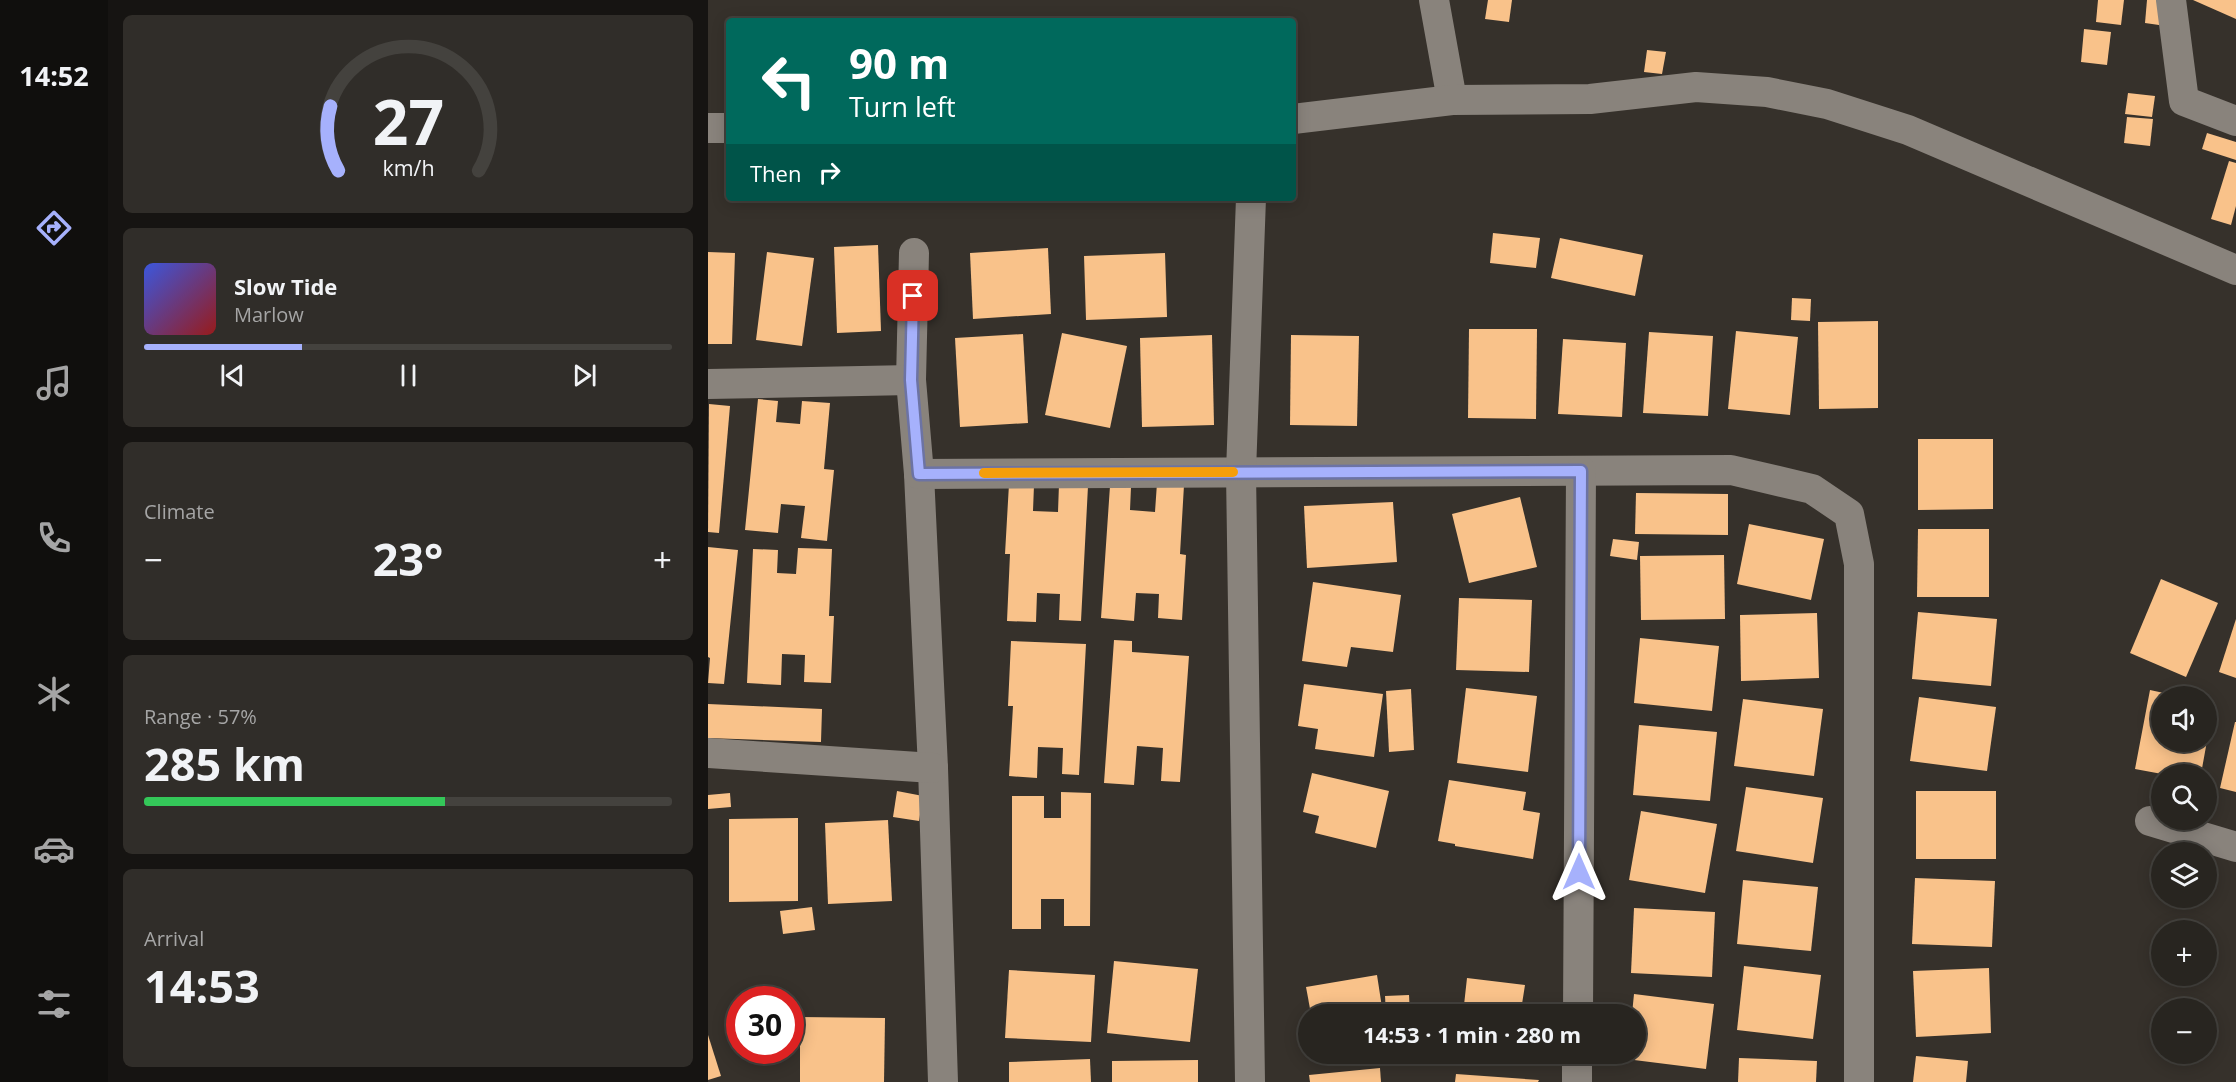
<!DOCTYPE html>
<html lang="en">
<head>
<meta charset="utf-8">
<style>
	:root { --surface:#282520; --page:#302d29; --text:#f1f3f6; --muted:#a5a5a5; --line:#44423e; --accent:#a6b1fc }
	body { margin:0; font-family:"Open Sans",sans-serif; background:var(--page); color:var(--text); height:100vh; display:flex; flex-direction:column; font-size:22px; white-space:nowrap }
	* { box-sizing:border-box; margin:0 }
	p { font-size:20px; color:var(--muted) }
	.icon { flex:none; width:33px; height:33px; fill:none; stroke:currentColor; stroke-width:2; stroke-linecap:round; stroke-linejoin:round }
	.map { position:relative; flex:1; overflow:hidden }
	.drawer { display:flex; flex-direction:column; gap:15px; padding:15px; background:#161412; width:600px }
	.drawer>* { flex:none }
	.banner { position:absolute; left:18px; top:18px; width:570px; height:183px; border-radius:6px; box-shadow:0 3px 15px #0003,0 0 0 2px var(--line); background:#00695c; color:#fff; overflow:hidden }
	.tools { position:absolute; left:1443px; top:686px; display:grid; gap:12px }
	.tools a { display:grid; place-items:center; width:66px; height:66px; border-radius:50%; background:var(--surface); box-shadow:0 3px 15px #0003,0 0 0 2px var(--line); font-size:30px }
	.speed { position:absolute; left:18px; top:986px; display:flex; gap:12px; font-size:30px; font-weight:700; text-align:center }
	.speed>* { display:grid; place-content:center; width:78px; height:78px; border-radius:50%; background:var(--surface); box-shadow:0 3px 15px #0003,0 0 0 2px var(--line); line-height:1 }
	.speed .limit { border:9px solid #d22; background:#fff; color:#111 }
	.pin { position:absolute; display:grid; place-items:center; width:51px; height:51px; color:#fff; margin:-26px; border-radius:12px; box-shadow:0 3px 9px #0006 }
	.me { position:absolute; width:66px; margin:-33px; rotate:0deg; stroke-linejoin:round; filter:drop-shadow(0 0 4px #0008) }
	.turn { display:flex; align-items:center; gap:21px; height:126px; padding:0 24px; font-size:27px }
	.turn .icon { width:78px; height:78px; stroke-width:2.5 }
	.turn b { display:block; font-size:42px; line-height:51px }
	.then { display:flex; align-items:center; height:57px; padding:0 24px; background:#0003; gap:12px; font-size:22px }
	.big { font-size:45px; font-weight:700; line-height:1.1 }
	.drawer .card { flex:1; display:flex; flex-direction:column; justify-content:center; gap:9px; min-width:0; padding:0 21px; border-radius:9px; background:var(--page) }
	.drawer .dial { align-items:center; gap:0 }
	.dial svg { height:156px; overflow:visible; fill:none; stroke:var(--line); stroke-width:7; stroke-linecap:round; text-anchor:middle }
	.dial text { fill:var(--text); stroke:none }
	.song { display:flex; align-items:center; gap:18px }
	.cover { width:72px; height:72px; border-radius:9px; background:linear-gradient(135deg,hsl(230 70% 55%),hsl(0 70% 35%)) }
	.played { height:6px; border-radius:3px; background:linear-gradient(90deg,var(--accent) 30%,var(--line) 30%) }
	.keys { display:flex; justify-content:space-around; direction:ltr }
	.heat { display:flex; justify-content:space-between; align-items:center; font-size:33px; direction:ltr }
	.charge { height:9px; border-radius:4px; background:linear-gradient(90deg,#34c759 57%,var(--line) 0) }
	.trip { position:absolute; left:590px; top:1004px; width:348px; height:60px; border-radius:30px; background:var(--surface); box-shadow:0 3px 15px #0003,0 0 0 2px var(--line); font-weight:700; line-height:60px; text-align:center }
	main { display:flex; flex:1; min-height:0 }
	.dock { display:flex; flex-direction:column; width:108px; justify-content:space-around; align-items:center; background:#100f0d; color:var(--muted) }
	.dock .icon { width:42px; height:42px }
	.dock .on { color:var(--accent) }
	.dock b { font-size:27px; color:var(--text) }
	.map>svg:first-child { display:block }
</style>
</head>
<body>
<main>
<nav class="dock">
<b>14:52</b>
<svg class="icon on" aria-label="directions" viewBox="0 0 24 24"><path d="M12 3l9 9-9 9-9-9zM9 14v-3h6M13 9l2 2-2 2"/></svg>
<svg class="icon" aria-label="music" viewBox="0 0 24 24"><path d="M9 18V5l10-2v13"/><circle cx="6" cy="18" r="3"/><circle cx="16" cy="16" r="3"/></svg>
<svg class="icon" aria-label="phone" viewBox="0 0 24 24"><path d="M5 4h4l2 5-3 2q2 4 5 5l2-3 5 2v4C11 20 4 13 5 4z"/></svg>
<svg class="icon" aria-label="climate" viewBox="0 0 24 24"><path d="M12 3v18M4 7l16 10M4 17L20 7"/></svg>
<svg class="icon" aria-label="car" viewBox="0 0 24 24"><path d="M5 17H2v-5l4-1 3-4h7l3 4 3 1v5h-3M9 17h6M6 11h13"/><circle cx="7" cy="17" r="2"/><circle cx="17" cy="17" r="2"/></svg>
<svg class="icon" aria-label="filters" viewBox="0 0 24 24"><path d="M4 7h16M4 17h16"/><circle cx="9" cy="7" r="2"/><circle cx="15" cy="17" r="2"/></svg>
</nav>
<section class="drawer">
<div class="card dial"><svg viewBox="0 0 100 80">
<path d="M14 69A42 42 0 1 1 86 69"/>
<path d="M14 69A42 42 0 0 1 10 36" stroke="#a6b1fc"/>
<text x="50" y="56" font-size="32" font-weight="700">27</text>
<text x="50" y="72" font-size="11">km/h</text>
</svg></div>
<div class="card">
<div class="song"><i class="cover"></i><div><b>Slow Tide</b><p>Marlow</p></div></div>
<div class="played"></div>
<div class="keys"><svg class="icon" aria-label="previous" viewBox="0 0 24 24"><path d="M18 5L8 12l10 7zM5 5v14"/></svg><svg class="icon" aria-label="pause" viewBox="0 0 24 24"><path d="M8 5v14M16 5v14"/></svg><svg class="icon" aria-label="next" viewBox="0 0 24 24"><path d="M6 5l10 7-10 7zM19 5v14"/></svg></div>
</div>
<div class="card"><p>Climate</p>
<div class="heat"><a>−</a><b class="big">23°</b><a>+</a></div>
</div>
<div class="card"><p>Range · 57%</p><b class="big">285 km</b><div class="charge"></div></div>
<div class="card"><p>Arrival</p><b class="big">14:53</b></div>
</section>
<div class="map">
<svg width="1528" height="1082" viewBox="0 0 1528 1082">
	<rect width="100%" height="100%" fill="#36312b"/>
	<!-- building -->
	<g fill="#f9c28a">
		<path d="M780,0H804L801,22L777,19Z"/>
		<path d="M1390,0H1416L1413,25L1388,22Z"/>
		<path d="M1439,0H1453L1451,25L1437,23Z"/>
		<path d="M1485,0H1528V19Z"/>
		<path d="M1376,29L1403,32L1399,65L1373,62Z"/>
		<path d="M939,50L958,52L954,74L936,72Z"/>
		<path d="M1420,93L1447,96L1444,117L1417,114Z"/>
		<path d="M1419,117L1445,119L1442,146L1416,143Z"/>
		<path d="M1499,133L1528,142V160L1494,149Z"/>
		<path d="M1521,161L1528,163V206L1523,225L1503,219Z"/>
		<path d="M785,233L832,238L828,268L782,263Z"/>
		<path d="M852,238L935,255L927,296L843,278Z"/>
		<path d="M170,245L173,331L129,333L126,247Z"/>
		<path d="M340,248L343,314L265,319L262,253Z"/>
		<path d="M0,252L27,253L24,344H0Z"/>
		<path d="M59,252L106,258L94,346L48,340Z"/>
		<path d="M457,253L459,317L378,320L376,256Z"/>
		<path d="M1084,298L1103,299L1102,321L1083,320Z"/>
		<path d="M1170,321V408L1111,409L1110,322Z"/>
		<path d="M761,329H829L828,419L760,418Z"/>
		<path d="M1028,331L1090,337L1082,415L1020,409Z"/>
		<path d="M941,332L1005,336L1000,416L935,413Z"/>
		<path d="M354,333L419,346L402,428L337,415Z"/>
		<path d="M315,334L320,423L252,427L247,338Z"/>
		<path d="M504,335L506,425L434,427L432,338Z"/>
		<path d="M583,335L651,336L649,426L582,425Z"/>
		<path d="M855,339L918,343L914,417L850,414Z"/>
		<path d="M50,399L70,401L68,422L92,424L94,401L122,403L116,469L126,470L119,541L93,538L97,506L73,504L70,533L37,530Z"/>
		<path d="M1,404L22,406L11,533L0,532Z"/>
		<path d="M1210,439H1285V509L1210,510Z"/>
		<path d="M449,483L476,485L472,554L478,555L474,620L450,618L451,594L428,593L426,621L393,618L402,486L423,487L422,510L447,512Z"/>
		<path d="M301,484L326,485L325,511L350,512L351,484L380,486L373,621L351,620L352,594L329,593L328,622L299,621L302,554H297Z"/>
		<path d="M928,493L1020,494V535L927,534Z"/>
		<path d="M812,497L829,567L761,583L744,514Z"/>
		<path d="M685,502L689,562L599,568L596,506Z"/>
		<path d="M1041,524L1116,539L1103,600L1029,584Z"/>
		<path d="M1210,529H1281V597H1209Z"/>
		<path d="M905,539L931,542L929,560L902,556Z"/>
		<path d="M0,547L30,550L16,684L0,683L2,658L0,657Z"/>
		<path d="M90,548L124,549L121,616H126L123,683L96,682L97,655L74,654L73,685L39,683L45,549L70,550L69,573L88,574Z"/>
		<path d="M1016,555L1017,619L933,620L932,556Z"/>
		<path d="M1453,579L1510,603L1478,677L1422,653Z"/>
		<path d="M605,582L693,595L685,652L643,647L639,667L594,661Z"/>
		<path d="M751,598L824,600L821,672L748,670Z"/>
		<path d="M1210,612L1289,619L1283,686L1204,679Z"/>
		<path d="M1109,613L1111,678L1033,681L1032,615Z"/>
		<path d="M1528,619V678L1511,672Z"/>
		<path d="M932,638L1011,646L1004,711L926,703Z"/>
		<path d="M406,640L424,641V652L481,656L472,782L453,781L455,748L429,746L426,785L396,783Z"/>
		<path d="M303,641L378,644L371,775L354,774L355,748L330,747L329,778L301,776L305,706H300Z"/>
		<path d="M596,684L675,694L666,757L607,749L610,729L590,726Z"/>
		<path d="M758,688L829,696L820,772L749,763Z"/>
		<path d="M703,689L706,750L681,752L678,691Z"/>
		<path d="M1442,690L1465,695L1454,696V741H1499L1493,774H1454L1427,769Z"/>
		<path d="M1211,697L1288,707L1279,771L1202,761Z"/>
		<path d="M1035,699L1115,709L1106,776L1026,766Z"/>
		<path d="M1498,701L1507,703L1500,740H1498Z"/>
		<path d="M0,704L114,709L113,742L0,738Z"/>
		<path d="M1527,722H1528V792L1512,788Z"/>
		<path d="M931,725L1009,732L1002,801L925,795Z"/>
		<path d="M604,773L681,791L668,848L607,833L611,816L595,812Z"/>
		<path d="M741,780L818,792L815,810L832,813L825,859L747,846V844L730,841Z"/>
		<path d="M1038,787L1115,798L1105,863L1028,851Z"/>
		<path d="M189,791L215,796L211,821L185,817Z"/>
		<rect x="1208" y="791" width="80" height="68"/>
		<path d="M353,792L383,793L382,926H356V899H333V929H304V796H336V818H353Z"/>
		<path d="M22,793L23,807L0,809V795Z"/>
		<path d="M933,811L1009,824L997,893L921,880Z"/>
		<path d="M90,818V901L21,902V819Z"/>
		<path d="M180,820L184,901L120,904L117,823Z"/>
		<path d="M1207,878L1287,881L1284,947L1204,944Z"/>
		<path d="M1035,880L1110,887L1103,951L1029,944Z"/>
		<path d="M104,907L107,930L75,934L72,911Z"/>
		<path d="M926,908L1007,912L1004,977L923,973Z"/>
		<path d="M406,961L490,969L482,1042L399,1033Z"/>
		<path d="M1036,966L1113,975L1105,1039L1029,1030Z"/>
		<path d="M1281,968L1283,1033L1208,1037L1205,971Z"/>
		<path d="M301,970L387,975L383,1042L297,1038Z"/>
		<path d="M669,975L675,1014H603L598,987Z"/>
		<path d="M759,978L817,985L814,1004L832,1006L831,1014H755Z"/>
		<path d="M926,994L1006,1004L998,1069L918,1059L919,1053H927V1014H924Z"/>
		<path d="M701,995L702,1014H678L677,996Z"/>
		<path d="M92,1017L177,1018L176,1082H92Z"/>
		<path d="M0,1035L13,1076L0,1080Z"/>
		<path d="M773,1053H815L814,1060Z"/>
		<path d="M1208,1056L1260,1061L1258,1082H1205Z"/>
		<path d="M1031,1058L1109,1061L1108,1082H1030Z"/>
		<path d="M382,1059L383,1082H301V1062Z"/>
		<path d="M490,1060V1082H404V1061Z"/>
		<path d="M672,1068L673,1082H602L601,1075Z"/>
		<path d="M748,1074L831,1080L830,1082H747Z"/>
	</g>
	<g fill="none" stroke-linecap="round" stroke-linejoin="round">
		<!-- minor -->
		<g stroke="#89837c" stroke-width="30">
			<path d="M726,0L744,100"/>
			<path d="M1463,0L1476,101L1528,121"/>
			<path d="M585,119L744,100L882,99L988,87L1059,92L1119,104L1200,130L1528,270"/>
			<path d="M0,128H21"/>
			<path d="M206,253L203,380L211,474L225,768L235,1082"/>
			<path d="M0,384L203,380"/>
			<path d="M211,474L1023,470L1104,489L1141,514L1151,564V1082"/>
			<path d="M0,753L225,768"/>
			<path d="M1442,821L1528,847"/>
			<path d="M870,1014L873,471"/>
			<path d="M542,1082L533,472L543,198"/>
			<path d="M869,1082V1053"/>
		</g>
	</g>
	<g fill="none" stroke-linecap="round" stroke-linejoin="round">
		<defs>
			<path id="route" d="M205,296L203,380L211,474L873,471L871,872"/>
		</defs>
		<!-- route casing -->
		<use href="#route" stroke="#6c73a4" stroke-width="15"/>
		<!-- route -->
		<use href="#route" stroke="#a6b1fc" stroke-width="10"/>
		<!-- slow -->
		<path stroke="#f59e0b" stroke-width="10" d="M276,473L525,472"/>
	</g>
</svg>
<div class="tools">
<a><svg class="icon" aria-label="sound" viewBox="0 0 24 24"><path d="M4 9h4l5-4v14l-5-4H4zM17 9q2 3 0 6"/></svg></a>
<a><svg class="icon" aria-label="search" viewBox="0 0 24 24"><circle cx="10" cy="10" r="6"/><path d="M15 15l6 6"/></svg></a>
<a><svg class="icon" aria-label="layers" viewBox="0 0 24 24"><path d="M12 4l9 5-9 5-9-5zM3 14l9 5 9-5"/></svg></a>
<a>+</a>
<a>−</a>
</div>
<div class="speed"><div class="limit">30</div></div>
<div class="pin" style="left:205px;top:296px;background:#d93025"><svg class="icon" aria-label="arrive" viewBox="0 0 24 24"><path d="M6 21V4h12l-3 4 3 4H6"/></svg></div>
<svg class="me" style="left:871px;top:872px" viewBox="-20 -20 40 40"><path d="M0-17L14 15 0 8-14 15z" fill="#a6b1fc" stroke="#fff" stroke-width="4"/></svg>
<div class="trip">14:53 · 1 min · 280 m</div>
<div class="banner">
<div class="turn"><svg class="icon" aria-label="left" viewBox="0 0 24 24"><path d="M17 20v-9H6M10 6l-5 5 5 5"/></svg><div><b>90 m</b>Turn left</div></div>
<div class="then">Then<svg class="icon" aria-label="right" viewBox="0 0 24 24"><path d="M7 20v-9h11M14 6l5 5-5 5"/></svg></div>
</div>
</div>
</main>
</body>
</html>
